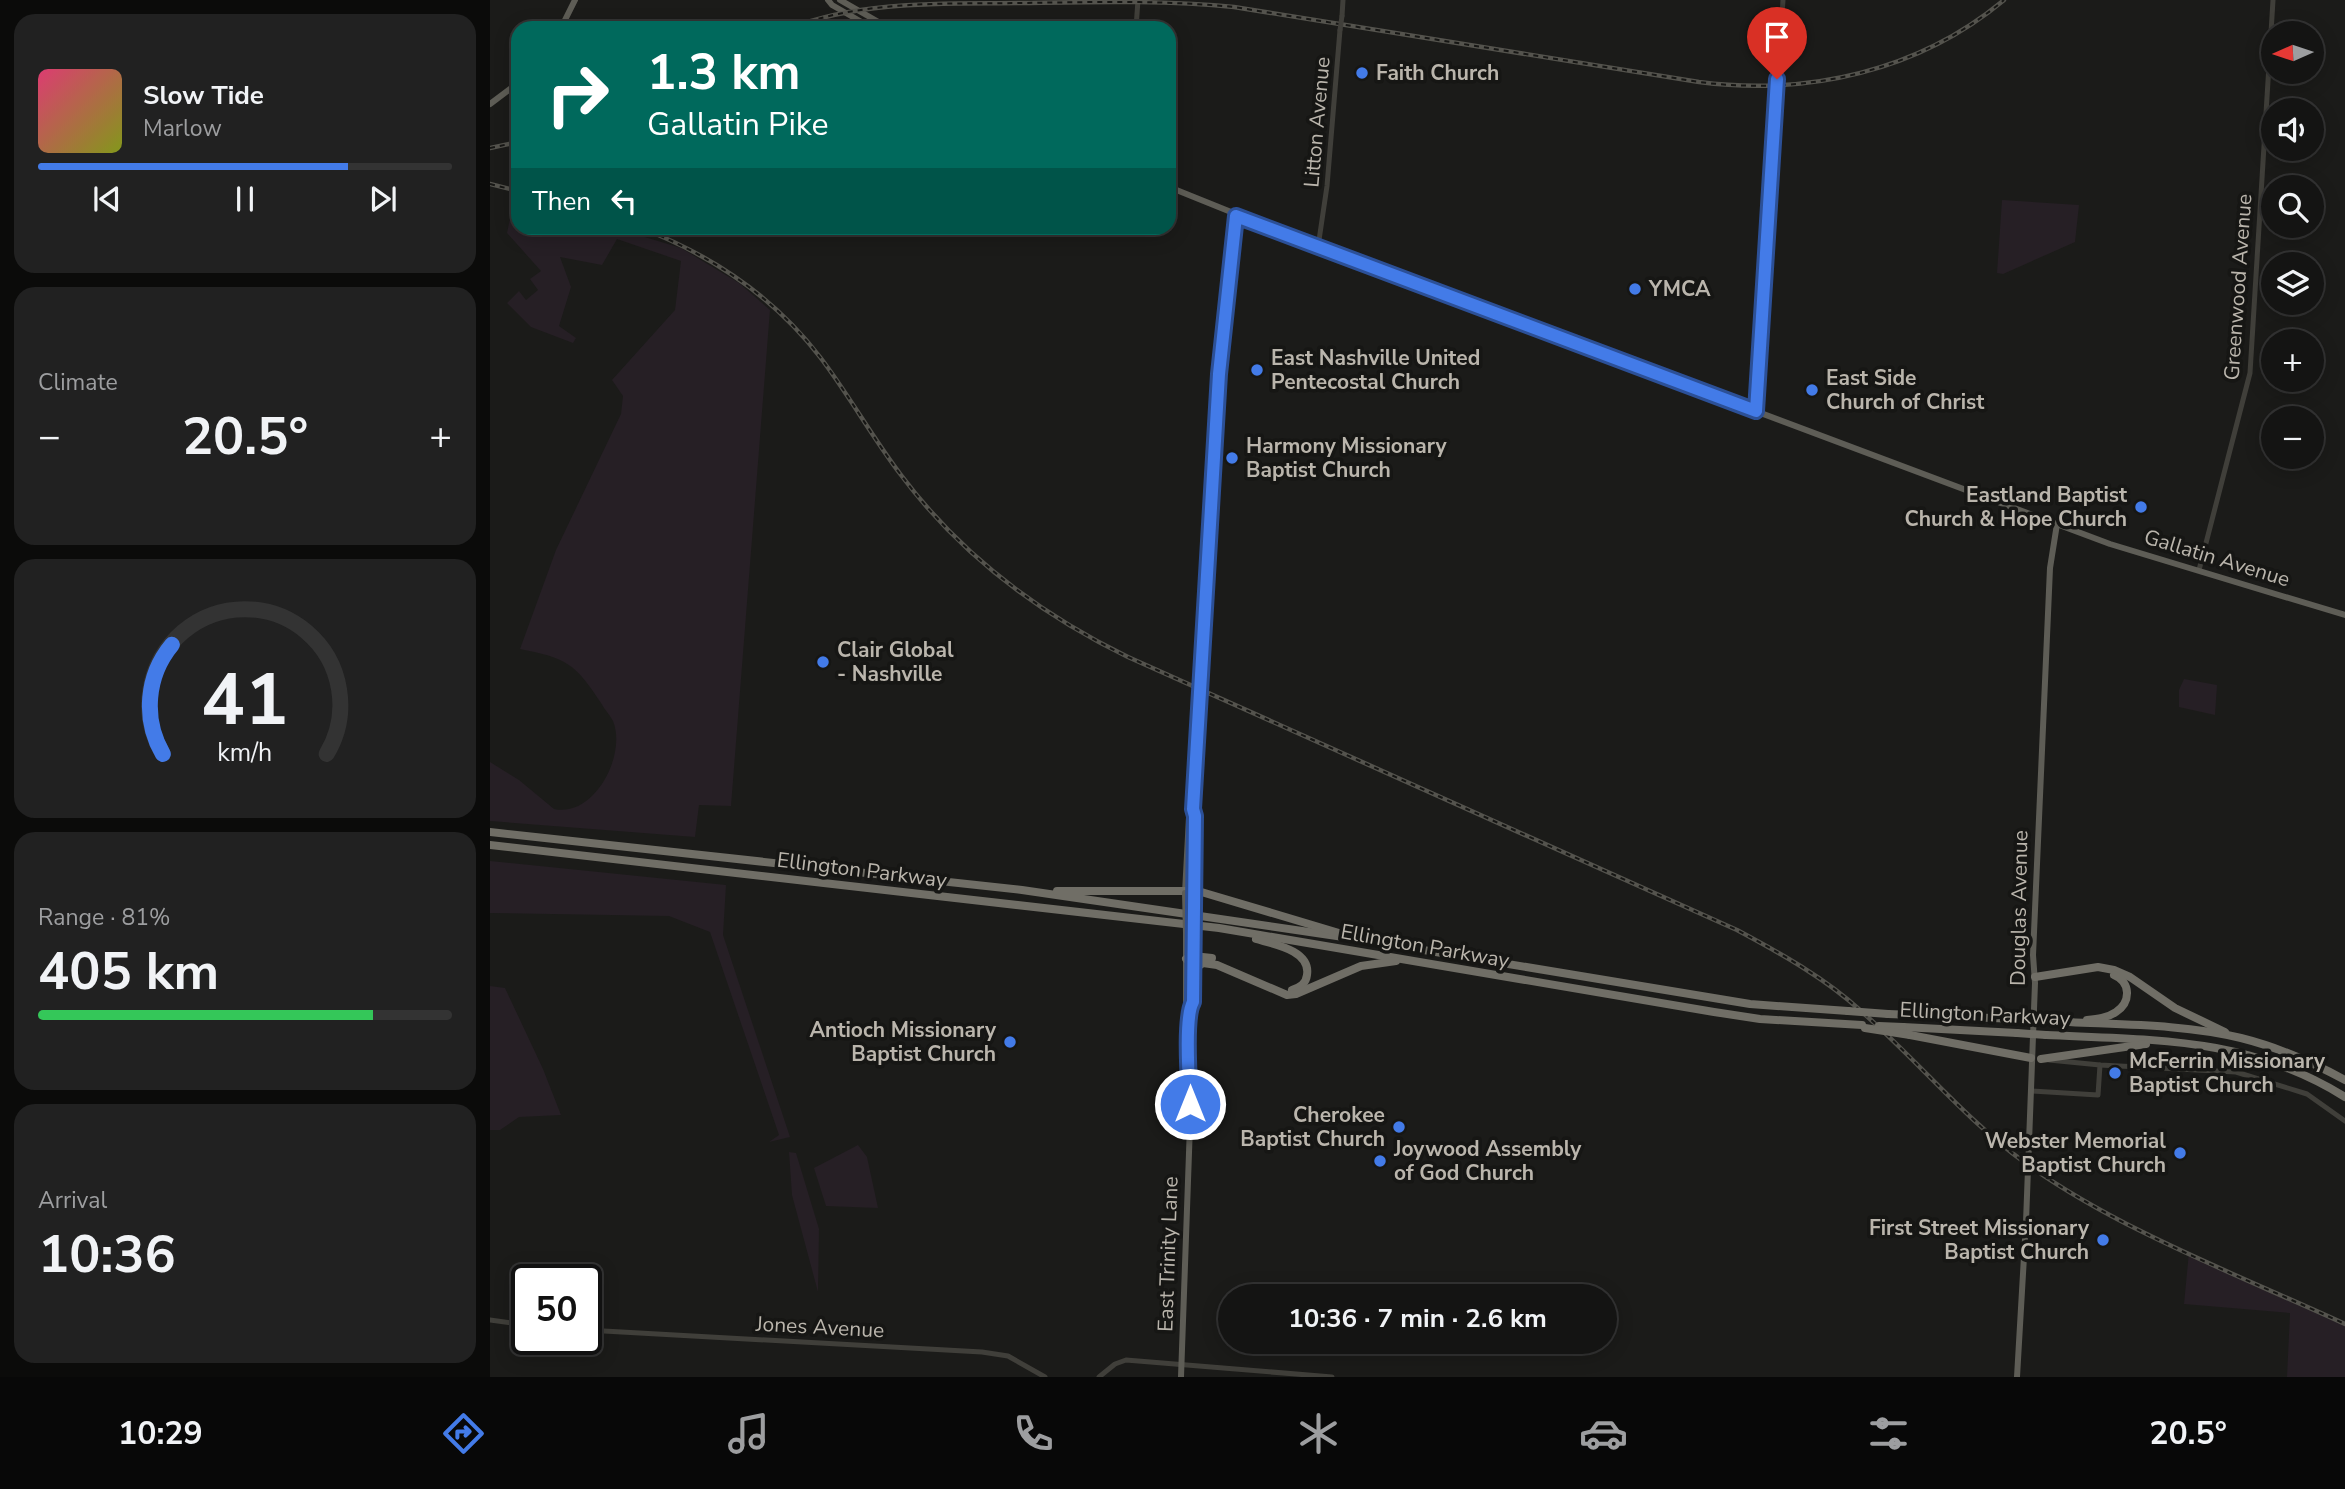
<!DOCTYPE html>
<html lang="en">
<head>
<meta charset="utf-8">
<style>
	:root { --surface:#141413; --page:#212121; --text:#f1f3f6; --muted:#9d9ea0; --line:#333; --accent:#437be8 }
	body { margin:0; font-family:"Nunito Sans",sans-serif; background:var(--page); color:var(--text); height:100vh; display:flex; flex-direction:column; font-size:26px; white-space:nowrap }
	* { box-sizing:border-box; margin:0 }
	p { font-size:23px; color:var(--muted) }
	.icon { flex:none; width:38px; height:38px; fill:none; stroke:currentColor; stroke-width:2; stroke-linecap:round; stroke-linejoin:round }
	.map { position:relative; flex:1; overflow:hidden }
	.panel { display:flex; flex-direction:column; gap:14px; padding:14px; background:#0b0b0a; width:490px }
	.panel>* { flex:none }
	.top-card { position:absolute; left:21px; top:21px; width:665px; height:214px; border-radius:21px; box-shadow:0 4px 18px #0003,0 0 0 2px var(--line); background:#00695c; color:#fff; overflow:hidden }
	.needle { width:46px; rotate:267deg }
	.buttons { position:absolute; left:1771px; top:21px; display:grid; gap:14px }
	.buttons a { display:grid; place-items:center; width:63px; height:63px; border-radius:50%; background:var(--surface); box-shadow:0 4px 18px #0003,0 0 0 2px var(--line); font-size:35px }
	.speed { position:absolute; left:21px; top:1264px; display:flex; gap:14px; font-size:35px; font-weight:700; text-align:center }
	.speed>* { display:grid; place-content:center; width:91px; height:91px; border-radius:50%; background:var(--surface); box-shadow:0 4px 18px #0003,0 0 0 2px var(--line); line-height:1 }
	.speed .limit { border:4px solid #111; border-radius:10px; background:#fff; color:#111 }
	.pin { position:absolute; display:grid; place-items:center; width:60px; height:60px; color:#fff; margin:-72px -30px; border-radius:50% 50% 50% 0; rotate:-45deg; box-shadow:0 0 7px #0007 }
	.pin .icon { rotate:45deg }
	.me { position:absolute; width:77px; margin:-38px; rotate:0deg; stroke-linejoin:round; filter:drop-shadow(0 0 5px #0008) }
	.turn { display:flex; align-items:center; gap:24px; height:147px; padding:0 21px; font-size:32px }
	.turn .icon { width:91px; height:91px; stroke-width:2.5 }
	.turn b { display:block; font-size:49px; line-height:60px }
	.then { display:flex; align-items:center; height:66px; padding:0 21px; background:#0003; gap:14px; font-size:26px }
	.big { font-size:52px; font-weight:700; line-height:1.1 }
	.panel .tile { flex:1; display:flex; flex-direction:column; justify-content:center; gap:10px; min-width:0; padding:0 24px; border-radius:21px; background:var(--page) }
	.panel .dial { align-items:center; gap:0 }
	.dial svg { height:182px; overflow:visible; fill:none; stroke:var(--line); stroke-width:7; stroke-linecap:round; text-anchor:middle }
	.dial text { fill:var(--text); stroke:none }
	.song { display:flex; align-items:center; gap:21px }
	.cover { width:84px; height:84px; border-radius:10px; background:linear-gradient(135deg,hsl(340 70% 55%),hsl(70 70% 35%)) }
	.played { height:7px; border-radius:4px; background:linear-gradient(90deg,var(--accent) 75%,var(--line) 75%) }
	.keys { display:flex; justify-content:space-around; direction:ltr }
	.heat { display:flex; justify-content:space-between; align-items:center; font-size:38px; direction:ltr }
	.charge { height:10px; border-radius:5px; background:linear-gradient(90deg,#34c759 81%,var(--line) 0) }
	.trip { position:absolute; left:728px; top:1284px; width:399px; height:70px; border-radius:35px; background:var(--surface); box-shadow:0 4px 18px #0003,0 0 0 2px var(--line); font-weight:700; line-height:70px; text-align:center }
	.menu { display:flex; height:112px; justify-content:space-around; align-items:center; background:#080808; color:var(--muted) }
	.menu .icon { width:49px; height:49px }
	.menu .current { color:var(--accent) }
	.menu b { font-size:32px; color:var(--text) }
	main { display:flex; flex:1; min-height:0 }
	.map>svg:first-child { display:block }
</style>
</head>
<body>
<main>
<section class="panel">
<div class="tile">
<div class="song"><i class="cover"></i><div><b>Slow Tide</b><p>Marlow</p></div></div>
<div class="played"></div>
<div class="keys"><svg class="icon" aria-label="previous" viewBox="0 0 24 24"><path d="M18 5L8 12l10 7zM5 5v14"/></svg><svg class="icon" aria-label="pause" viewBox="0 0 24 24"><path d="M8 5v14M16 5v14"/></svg><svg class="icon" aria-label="next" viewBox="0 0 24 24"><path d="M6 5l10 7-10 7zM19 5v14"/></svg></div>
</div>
<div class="tile"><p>Climate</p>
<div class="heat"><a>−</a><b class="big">20.5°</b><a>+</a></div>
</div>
<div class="tile dial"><svg viewBox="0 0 100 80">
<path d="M14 69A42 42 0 1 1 86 69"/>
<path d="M14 69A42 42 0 0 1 18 21" stroke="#437be8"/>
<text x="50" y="56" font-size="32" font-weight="700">41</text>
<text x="50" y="72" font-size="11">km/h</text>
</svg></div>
<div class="tile"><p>Range · 81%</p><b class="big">405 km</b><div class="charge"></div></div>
<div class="tile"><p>Arrival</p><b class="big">10:36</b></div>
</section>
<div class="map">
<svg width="1855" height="1377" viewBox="0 0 1855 1377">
	<rect width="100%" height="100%" fill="#1b1b19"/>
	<!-- green -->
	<g fill="#261f25">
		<path d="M24,199L28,200V228H125L191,248L249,283L280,310L241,806L209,805L205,837L0,821V762L29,780L64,809C104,818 137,755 123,721C120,715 114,709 111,703C85,663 76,658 30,649L66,550L131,414L133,396L122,380L185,310L191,261L127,239L112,265L70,257L81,287L69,326L86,338L83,343L41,327L17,303L29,291L36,300L48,290L40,279L51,271L17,233Z"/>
		<path d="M1512,200L1589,205L1585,242L1513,274L1507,273Z"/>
		<path d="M1694,679L1727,685L1725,715L1689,707V690Z"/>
		<path d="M0,861L236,885L233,935L300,1137L279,1142L289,1135L220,932L179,916L0,913Z"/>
		<path d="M0,986L15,988L53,1069L71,1115L29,1117L10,1130H0Z"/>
		<path d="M368,1145L377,1157L388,1208L336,1206L324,1168Z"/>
		<path d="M299,1152L306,1153L329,1229L328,1292L302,1195Z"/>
		<path d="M1699,1252L1855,1324V1377H1797L1800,1313L1694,1304Z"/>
	</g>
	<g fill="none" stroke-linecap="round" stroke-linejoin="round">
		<!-- minor -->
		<g stroke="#403f3a" stroke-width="5">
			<path d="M852,16L853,0"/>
			<path d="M646,28L648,0"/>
			<path d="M828,247L837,186L850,30"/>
			<path d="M1266,411L1293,0"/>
			<path d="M1709,570L1760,373L1783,0"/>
			<path d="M1559,1060L1610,1065L1746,1072L1817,1094L1855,1121"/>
			<path d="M1541,1091L1608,1095L1610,1065"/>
			<path d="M0,1320L37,1325"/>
			<path d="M96,1330L492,1352L518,1356L555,1377"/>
			<path d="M609,1377L625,1364L636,1360L842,1377"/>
		</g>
		<!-- major -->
		<g stroke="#5e5d56" stroke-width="6">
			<path d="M338,0L342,5L382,28"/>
			<path d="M350,0L399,28"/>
			<path d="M71,28L85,0"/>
			<path d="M0,104L28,83"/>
			<path d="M679,187L828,247L1620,544L1855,615"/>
			<path d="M695,893L699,817L703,809"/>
			<path d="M703,894L705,816L703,809L729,374L746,216"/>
			<path d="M696,933V1003L700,1007"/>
			<path d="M703,971V934"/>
			<path d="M691,1377L700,1125L699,1022L700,1007L703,999"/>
			<path d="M1527,1377L1536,1222L1545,983L1543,955L1560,568L1567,524"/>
		</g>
		<!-- highway -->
		<g stroke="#706e66" stroke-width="8">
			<path d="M0,832L532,890L867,939L1260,1004L1358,1011"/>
			<path d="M0,845L729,928L1224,1012L1270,1019L1372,1025"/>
			<path d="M567,891H708L849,933"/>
			<path d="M766,939C783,944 821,950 817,975C816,984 810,987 802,990"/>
			<path d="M696,959L703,956L722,958"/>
			<path d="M1545,977L1608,967L1624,970L1640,977L1685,1008L1735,1032"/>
			<path d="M703,1002L706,968L713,963L727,965L797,995L806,994L871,966L906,961"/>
			<path d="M1398,1014L1528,1019"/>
			<path d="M1597,1020C1607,1019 1617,1018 1626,1012C1641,1002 1641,982 1624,975"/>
			<path d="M1558,1021C1621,1025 1689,1023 1751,1038C1787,1047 1822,1062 1855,1080"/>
			<path d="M1413,1027L1527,1033"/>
			<path d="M1420,1035L1541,1058"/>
			<path d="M1556,1035C1665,1040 1759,1037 1855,1097"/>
			<path d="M1551,1059L1656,1044"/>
		</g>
		<defs>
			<g id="rail">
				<path d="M300,28C373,0 453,4 531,3C602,2 673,0 744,7L1209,82C1318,96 1429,71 1514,0"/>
				<path d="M0,148L28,142"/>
				<path d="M0,184L28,191"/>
				<path d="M151,228C221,255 284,297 330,357C359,395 382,437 411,475C470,554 550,614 638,657L1247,930C1290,953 1335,978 1371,1011C1427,1060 1474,1118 1534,1162C1628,1230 1749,1275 1855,1324"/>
			</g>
		</defs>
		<!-- rail casing -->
		<use href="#rail" stroke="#54534d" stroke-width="4.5"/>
		<!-- rail -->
		<use href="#rail" stroke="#161614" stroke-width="2" stroke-dasharray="5" stroke-linecap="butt"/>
		<!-- minor-bridge -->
		<path stroke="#403f3a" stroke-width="5" d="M850,30L852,16"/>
		<!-- major-bridge -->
		<g stroke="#5e5d56" stroke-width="6">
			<path d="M695,893L696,933"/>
			<path d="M703,934V894"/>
		</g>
		<!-- highway-bridge -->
		<g stroke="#706e66" stroke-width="8">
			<path d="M1358,1011L1398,1014"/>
			<path d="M1528,1019L1558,1021"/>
			<path d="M1389,1026L1413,1027"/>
			<path d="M1375,1028L1420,1035"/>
			<path d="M1527,1033L1556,1035"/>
		</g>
	</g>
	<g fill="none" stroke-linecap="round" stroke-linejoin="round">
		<defs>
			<path id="route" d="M700,1104C699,1083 694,1017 703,1002L705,816L703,809L729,374L746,216L1266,411L1287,79"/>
		</defs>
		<!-- route casing -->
		<use href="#route" stroke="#2c5097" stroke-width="18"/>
		<!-- route -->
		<use href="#route" stroke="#437be8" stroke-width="12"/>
	</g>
	<!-- markers -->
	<g fill="#437be8" stroke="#161614" stroke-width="2.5">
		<circle cx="872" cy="73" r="7"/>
		<circle cx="1145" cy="289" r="7"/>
		<circle cx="767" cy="370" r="7"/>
		<circle cx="1322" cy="390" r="7"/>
		<circle cx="742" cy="458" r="7"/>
		<circle cx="1651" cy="507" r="7"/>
		<circle cx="333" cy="662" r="7"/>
		<circle cx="520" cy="1042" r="7"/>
		<circle cx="1625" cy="1073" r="7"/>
		<circle cx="909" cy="1127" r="7"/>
		<circle cx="1690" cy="1153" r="7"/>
		<circle cx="890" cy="1161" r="7"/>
		<circle cx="1613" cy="1240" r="7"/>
	</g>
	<g text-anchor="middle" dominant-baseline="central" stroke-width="7" stroke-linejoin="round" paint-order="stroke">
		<!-- poi labels -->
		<g font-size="21" font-weight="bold" fill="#bab5ac" stroke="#161614" text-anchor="start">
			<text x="886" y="73">Faith Church</text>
			<text x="1159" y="289">YMCA</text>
			<text x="781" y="358">East Nashville United<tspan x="781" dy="24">Pentecostal Church</tspan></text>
			<text x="1336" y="378">East Side<tspan x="1336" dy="24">Church of Christ</tspan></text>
			<text x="756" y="446">Harmony Missionary<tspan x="756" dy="24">Baptist Church</tspan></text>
			<text x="1637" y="495" text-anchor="end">Eastland Baptist<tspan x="1637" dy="24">Church &amp; Hope Church</tspan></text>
			<text x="347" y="650">Clair Global<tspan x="347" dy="24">- Nashville</tspan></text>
			<text x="506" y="1030" text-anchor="end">Antioch Missionary<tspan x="506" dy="24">Baptist Church</tspan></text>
			<text x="1639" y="1061">McFerrin Missionary<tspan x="1639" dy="24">Baptist Church</tspan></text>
			<text x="895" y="1115" text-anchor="end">Cherokee<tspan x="895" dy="24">Baptist Church</tspan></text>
			<text x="1676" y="1141" text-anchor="end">Webster Memorial<tspan x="1676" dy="24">Baptist Church</tspan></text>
			<text x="904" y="1149">Joywood Assembly<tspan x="904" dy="24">of God Church</tspan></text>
			<text x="1599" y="1228" text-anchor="end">First Street Missionary<tspan x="1599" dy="24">Baptist Church</tspan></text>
		</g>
		<!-- street labels -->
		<g font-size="21" fill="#bab5ac" stroke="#161614">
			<text transform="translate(827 122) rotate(-85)">Litton Avenue</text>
			<text transform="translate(1748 287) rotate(-86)">Greenwood Avenue</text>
			<text transform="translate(1727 558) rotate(17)">Gallatin Avenue</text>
			<text transform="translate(372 870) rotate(7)">Ellington Parkway</text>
			<text transform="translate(1529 908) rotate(-89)">Douglas Avenue</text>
			<text transform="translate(935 946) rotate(10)">Ellington Parkway</text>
			<text transform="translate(1495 1014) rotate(3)">Ellington Parkway</text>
			<text transform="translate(678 1254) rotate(-88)">East Trinity Lane</text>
			<text transform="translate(330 1327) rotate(3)">Jones Avenue</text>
		</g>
	</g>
</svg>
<div class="buttons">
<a><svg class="needle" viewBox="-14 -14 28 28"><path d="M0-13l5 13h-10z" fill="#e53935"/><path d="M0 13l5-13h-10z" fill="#9d9ea0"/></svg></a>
<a><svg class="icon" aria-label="sound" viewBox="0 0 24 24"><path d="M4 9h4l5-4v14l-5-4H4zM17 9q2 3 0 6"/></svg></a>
<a><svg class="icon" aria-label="search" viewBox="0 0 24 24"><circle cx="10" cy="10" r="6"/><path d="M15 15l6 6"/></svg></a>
<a><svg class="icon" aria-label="layers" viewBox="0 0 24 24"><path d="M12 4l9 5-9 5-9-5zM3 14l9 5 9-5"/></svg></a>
<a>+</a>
<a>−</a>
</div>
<div class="speed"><div class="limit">50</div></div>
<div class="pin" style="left:1287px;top:79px;background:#d93025"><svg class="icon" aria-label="arrive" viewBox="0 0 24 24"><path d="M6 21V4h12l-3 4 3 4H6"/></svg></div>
<svg class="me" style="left:700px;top:1104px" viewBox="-20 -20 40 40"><circle r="17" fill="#437be8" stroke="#fff" stroke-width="3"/><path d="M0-11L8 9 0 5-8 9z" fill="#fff"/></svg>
<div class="trip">10:36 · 7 min · 2.6 km</div>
<div class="top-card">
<div class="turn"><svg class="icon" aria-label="right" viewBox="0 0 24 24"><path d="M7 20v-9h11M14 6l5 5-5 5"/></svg><div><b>1.3 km</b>Gallatin Pike</div></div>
<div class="then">Then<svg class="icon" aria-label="left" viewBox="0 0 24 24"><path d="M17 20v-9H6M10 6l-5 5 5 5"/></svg></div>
</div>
</div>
</main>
<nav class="menu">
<b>10:29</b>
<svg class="icon current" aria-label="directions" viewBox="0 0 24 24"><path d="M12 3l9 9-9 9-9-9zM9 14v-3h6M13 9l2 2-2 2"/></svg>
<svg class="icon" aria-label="music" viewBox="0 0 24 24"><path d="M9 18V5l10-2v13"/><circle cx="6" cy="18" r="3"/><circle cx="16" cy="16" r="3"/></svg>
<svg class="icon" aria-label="phone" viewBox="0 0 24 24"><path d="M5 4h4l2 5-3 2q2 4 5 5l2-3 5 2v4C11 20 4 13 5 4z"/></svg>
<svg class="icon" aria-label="climate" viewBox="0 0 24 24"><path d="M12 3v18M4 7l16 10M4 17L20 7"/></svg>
<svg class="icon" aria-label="car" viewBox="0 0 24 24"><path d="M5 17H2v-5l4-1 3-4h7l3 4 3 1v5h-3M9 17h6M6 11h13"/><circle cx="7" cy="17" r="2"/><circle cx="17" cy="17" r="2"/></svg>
<svg class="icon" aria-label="filters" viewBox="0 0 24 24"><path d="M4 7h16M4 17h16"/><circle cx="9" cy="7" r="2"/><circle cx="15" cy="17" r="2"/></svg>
<b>20.5°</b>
</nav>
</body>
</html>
